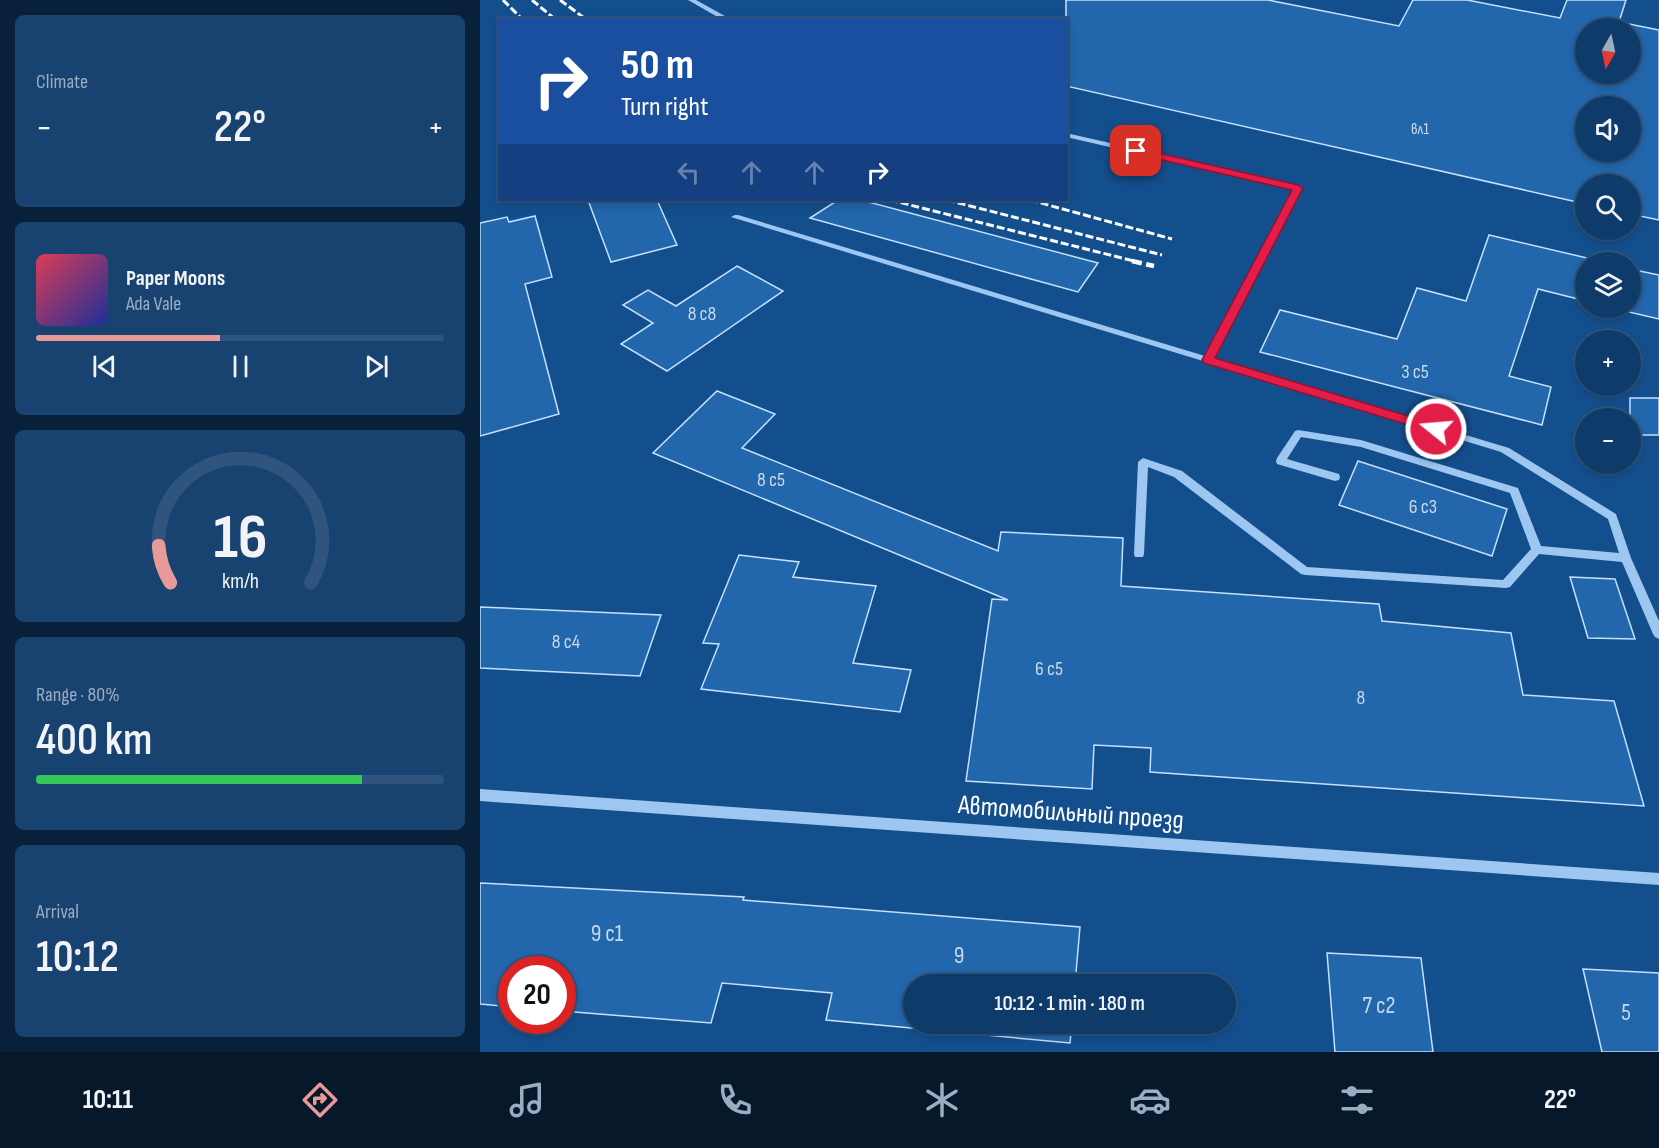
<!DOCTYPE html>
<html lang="en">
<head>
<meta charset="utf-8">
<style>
	:root { --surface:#0f3b6a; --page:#184270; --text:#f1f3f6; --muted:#9badc1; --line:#2f557e; --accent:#e69b98 }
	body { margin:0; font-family:"Sofia Sans Condensed",sans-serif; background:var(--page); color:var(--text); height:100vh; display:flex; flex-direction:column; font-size:22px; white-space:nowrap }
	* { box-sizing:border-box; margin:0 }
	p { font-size:20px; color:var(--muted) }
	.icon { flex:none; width:33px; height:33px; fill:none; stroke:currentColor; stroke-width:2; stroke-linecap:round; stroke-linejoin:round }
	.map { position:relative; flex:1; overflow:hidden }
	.sheet { display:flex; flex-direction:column; gap:15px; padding:15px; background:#08203a; width:480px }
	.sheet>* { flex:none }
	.hud { position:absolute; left:18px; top:18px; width:570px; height:183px; border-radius:0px; box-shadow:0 3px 9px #0003,0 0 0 2px var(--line); background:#1a4fa0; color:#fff; overflow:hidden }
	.needle { width:39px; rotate:189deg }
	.buttons { position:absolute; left:1095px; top:18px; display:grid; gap:12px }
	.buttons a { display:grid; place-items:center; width:66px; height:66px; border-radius:50%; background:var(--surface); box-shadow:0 3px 9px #0003,0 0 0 2px var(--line); font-size:30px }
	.speed { position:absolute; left:18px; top:956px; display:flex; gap:12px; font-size:30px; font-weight:700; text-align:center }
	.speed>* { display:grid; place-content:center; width:78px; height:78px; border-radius:50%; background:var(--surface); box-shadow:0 3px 9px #0003,0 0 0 2px var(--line); line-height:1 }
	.speed .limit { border:9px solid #d22; background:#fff; color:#111 }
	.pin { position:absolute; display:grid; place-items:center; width:51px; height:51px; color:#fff; margin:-26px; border-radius:12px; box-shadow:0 3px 9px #0006 }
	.me { position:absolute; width:66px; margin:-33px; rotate:287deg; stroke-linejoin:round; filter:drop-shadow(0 0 4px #0008) }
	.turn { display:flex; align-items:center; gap:21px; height:126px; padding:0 24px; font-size:27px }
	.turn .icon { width:78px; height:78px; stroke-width:2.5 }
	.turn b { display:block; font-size:42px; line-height:51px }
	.lanes { display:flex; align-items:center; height:57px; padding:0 24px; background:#0003; justify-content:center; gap:30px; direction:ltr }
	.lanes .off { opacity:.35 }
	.big { font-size:45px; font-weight:600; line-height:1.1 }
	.sheet .tile { flex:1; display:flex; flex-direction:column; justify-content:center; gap:9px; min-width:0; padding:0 21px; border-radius:9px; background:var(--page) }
	.sheet .dial { align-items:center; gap:0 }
	.dial svg { height:156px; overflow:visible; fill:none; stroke:var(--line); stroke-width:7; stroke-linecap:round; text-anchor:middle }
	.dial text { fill:var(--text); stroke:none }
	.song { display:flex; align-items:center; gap:18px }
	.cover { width:72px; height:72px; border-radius:9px; background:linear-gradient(135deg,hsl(350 70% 55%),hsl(230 70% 35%)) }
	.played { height:6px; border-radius:3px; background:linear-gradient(90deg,var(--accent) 45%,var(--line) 45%) }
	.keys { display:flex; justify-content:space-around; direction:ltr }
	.heat { display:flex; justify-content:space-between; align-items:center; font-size:33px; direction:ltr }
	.charge { height:9px; border-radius:4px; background:linear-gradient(90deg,#34c759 80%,var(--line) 0) }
	.trip { position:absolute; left:423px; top:974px; width:333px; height:60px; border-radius:30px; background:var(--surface); box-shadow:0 3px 9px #0003,0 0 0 2px var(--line); font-weight:600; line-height:60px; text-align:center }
	.menu { display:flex; height:96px; justify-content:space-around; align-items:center; background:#06182a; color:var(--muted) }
	.menu .icon { width:42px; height:42px }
	.menu .selected { color:var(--accent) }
	.menu b { font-size:27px; color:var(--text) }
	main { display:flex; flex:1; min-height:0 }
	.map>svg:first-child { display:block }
</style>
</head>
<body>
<main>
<section class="sheet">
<div class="tile"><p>Climate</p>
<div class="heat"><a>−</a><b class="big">22°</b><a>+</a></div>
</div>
<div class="tile">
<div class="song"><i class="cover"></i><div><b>Paper Moons</b><p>Ada Vale</p></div></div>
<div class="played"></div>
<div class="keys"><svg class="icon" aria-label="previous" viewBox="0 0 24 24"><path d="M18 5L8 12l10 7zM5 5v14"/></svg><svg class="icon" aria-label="pause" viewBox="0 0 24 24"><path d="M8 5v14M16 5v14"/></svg><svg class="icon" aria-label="next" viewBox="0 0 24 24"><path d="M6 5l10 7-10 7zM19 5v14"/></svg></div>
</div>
<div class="tile dial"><svg viewBox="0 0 100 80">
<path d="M14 69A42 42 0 1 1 86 69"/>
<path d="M14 69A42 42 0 0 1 8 50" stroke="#e69b98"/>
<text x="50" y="56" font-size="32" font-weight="700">16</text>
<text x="50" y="72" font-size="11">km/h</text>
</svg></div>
<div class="tile"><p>Range · 80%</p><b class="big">400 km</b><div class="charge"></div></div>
<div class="tile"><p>Arrival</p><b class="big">10:12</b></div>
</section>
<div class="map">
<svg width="1179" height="1052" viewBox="0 0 1179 1052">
	<rect width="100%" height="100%" fill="#144f8d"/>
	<!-- building -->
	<g fill="#2266ac" stroke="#c4e0fc" stroke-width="1.5" fill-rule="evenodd">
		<path d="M586,0H788L919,26L933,0H987L1080,18L1087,0H1146L1139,22L1179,30V220L1150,214V184H1106V204L586,86ZM1106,28H1150V74H1106ZM1106,106H1150V152H1106Z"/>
		<path d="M108,200H177L197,245L131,262Z"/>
		<path d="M358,200H381L618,263L598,292L330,218Z"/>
		<path d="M55,216L72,277L45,284L79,414L0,436V223L27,217L29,222Z"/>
		<path d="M1009,235L1124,262H1106V301L1058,289L1029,376L1071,387L1062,425L780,352L800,310L917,339L937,288L986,301Z"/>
		<path d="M257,266L303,291L187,371L141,344L173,323L143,305L168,290L196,306Z"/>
		<path d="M1150,269L1179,275V319L1132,308H1150Z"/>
		<path d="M237,391L295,414L262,448L518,551L521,532L643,538L641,586L899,604L902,621L1031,633L1043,695L1134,701L1164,806L670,772L671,748L614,745L612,789L486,781L512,599L528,600L173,453Z"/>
		<rect x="1150" y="398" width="29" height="37"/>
		<path d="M878,461L1027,509L1012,556L859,505Z"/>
		<path d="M259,555L319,562L313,577L396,586L373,663L431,670L420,712L221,689L239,644L223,643Z"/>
		<path d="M1090,577L1135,579L1155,639L1108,638Z"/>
		<path d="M0,607L181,615L160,676L0,668Z"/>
		<path d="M0,883L264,897L263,900L600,927L595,984H434V1023H592L590,1043L346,1020L352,993L242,983L231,1023L82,1011V969H32V1007L0,1004Z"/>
		<path d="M847,953L941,958L953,1052H855Z"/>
		<path d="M1103,969L1179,973V1052H1122Z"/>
	</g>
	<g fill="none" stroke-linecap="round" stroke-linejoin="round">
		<!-- minor -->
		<g fill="#9dc7f0" fill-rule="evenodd">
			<path d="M208,0H216L252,20H243Z"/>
			<path d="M586,133L821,186L822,188L733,359L1029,448L1136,514L1151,558L1179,621V639L1175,637L1173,634L1142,562L1059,554L1030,587L1026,588L825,575L821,574L694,477L668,467L664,554L663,557H655L654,554L658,462L663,458L702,471L827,567L1023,580L1051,549L1030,493L881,447L821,437L807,459L859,474L860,477L859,480L855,481L797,464L796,461L797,458L815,431L818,430L881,440L1038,488L1061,546L1139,553L1128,519L1021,452L251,217L255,215H258L725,356L813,189L586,137Z"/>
			<path d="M0,789L1179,873V885L0,801Z"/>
		</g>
		<!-- rail-far1 -->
		<g stroke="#fff" stroke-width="3" stroke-dasharray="8 3" stroke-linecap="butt">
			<path d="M23,0L43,20"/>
			<path d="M52,0L76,20"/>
			<path d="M80,0L107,20"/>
			<path d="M410,200L658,262"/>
			<path d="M467,200L682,255"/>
			<path d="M550,200L692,239"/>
		</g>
		<!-- rail -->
		<path stroke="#fff" stroke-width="4.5" stroke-dasharray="10 4.5" stroke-linecap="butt" d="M652,261L674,266"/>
	</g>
	<!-- route -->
	<path fill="#e11d48" stroke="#92132f" stroke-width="1.5" d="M656,148L818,185L823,188L735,358L961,426L963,429L961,432H952L724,363L722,360L812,190L652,153L651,151Z"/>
	<g text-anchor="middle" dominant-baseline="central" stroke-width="6" stroke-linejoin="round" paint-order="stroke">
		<!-- far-number labels -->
		<g font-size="16" fill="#c8d9ea">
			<text x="940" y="129">вл1</text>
		</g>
		<!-- number labels -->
		<g font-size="20" fill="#c8d9ea">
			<text x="222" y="314">8 с8</text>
			<text x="935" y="372">3 с5</text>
			<text x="291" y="480">8 с5</text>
			<text x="943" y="507">6 с3</text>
			<text x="86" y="642">8 с4</text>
			<text x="569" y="669">6 с5</text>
			<text x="881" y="698">8</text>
		</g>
		<!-- near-number labels -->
		<g font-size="24" fill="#c8d9ea">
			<text x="127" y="933">9 с1</text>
			<text x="479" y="955">9</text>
			<text x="899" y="1005">7 с2</text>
			<text x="1146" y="1012">5</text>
		</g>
		<!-- near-street labels -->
		<g font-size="27" fill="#fff" stroke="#144f8d">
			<text transform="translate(591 813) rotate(4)">Автомобильный проезд</text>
		</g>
	</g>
</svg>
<div class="buttons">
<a><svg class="needle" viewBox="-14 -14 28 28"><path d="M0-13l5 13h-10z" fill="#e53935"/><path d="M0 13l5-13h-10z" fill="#9badc1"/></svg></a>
<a><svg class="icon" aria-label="sound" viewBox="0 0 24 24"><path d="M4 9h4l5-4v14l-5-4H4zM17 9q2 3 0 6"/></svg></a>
<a><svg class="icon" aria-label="search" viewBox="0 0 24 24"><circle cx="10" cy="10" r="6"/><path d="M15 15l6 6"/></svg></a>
<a><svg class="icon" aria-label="layers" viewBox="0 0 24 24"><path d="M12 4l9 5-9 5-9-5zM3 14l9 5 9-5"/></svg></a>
<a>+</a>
<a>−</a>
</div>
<div class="speed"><div class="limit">20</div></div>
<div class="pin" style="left:656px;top:151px;background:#d93025"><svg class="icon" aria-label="arrive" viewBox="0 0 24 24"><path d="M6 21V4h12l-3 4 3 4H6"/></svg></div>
<svg class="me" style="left:956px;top:429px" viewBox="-20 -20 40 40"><circle r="17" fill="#e11d48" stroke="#fff" stroke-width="3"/><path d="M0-11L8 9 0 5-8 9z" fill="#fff"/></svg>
<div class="trip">10:12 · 1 min · 180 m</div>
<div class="hud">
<div class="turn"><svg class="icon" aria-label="right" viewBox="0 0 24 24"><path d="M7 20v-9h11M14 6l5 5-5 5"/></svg><div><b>50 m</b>Turn right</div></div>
<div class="lanes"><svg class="icon off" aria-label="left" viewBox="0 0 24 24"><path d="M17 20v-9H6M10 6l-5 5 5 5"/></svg><svg class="icon off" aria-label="ahead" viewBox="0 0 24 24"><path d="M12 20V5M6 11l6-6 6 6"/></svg><svg class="icon off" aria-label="ahead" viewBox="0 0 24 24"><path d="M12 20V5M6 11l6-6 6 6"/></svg><svg class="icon" aria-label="right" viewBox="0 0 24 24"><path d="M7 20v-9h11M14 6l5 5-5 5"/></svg></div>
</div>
</div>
</main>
<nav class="menu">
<b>10:11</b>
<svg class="icon selected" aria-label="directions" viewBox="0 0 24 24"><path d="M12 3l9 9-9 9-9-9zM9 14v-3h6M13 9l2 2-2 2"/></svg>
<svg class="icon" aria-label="music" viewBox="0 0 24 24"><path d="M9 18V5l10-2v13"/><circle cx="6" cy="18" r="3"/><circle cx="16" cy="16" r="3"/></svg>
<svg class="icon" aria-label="phone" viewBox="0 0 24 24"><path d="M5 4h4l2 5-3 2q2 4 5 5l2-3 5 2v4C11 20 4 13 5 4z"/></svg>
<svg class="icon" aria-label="climate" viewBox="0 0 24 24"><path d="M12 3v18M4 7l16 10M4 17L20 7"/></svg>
<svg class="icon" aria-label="car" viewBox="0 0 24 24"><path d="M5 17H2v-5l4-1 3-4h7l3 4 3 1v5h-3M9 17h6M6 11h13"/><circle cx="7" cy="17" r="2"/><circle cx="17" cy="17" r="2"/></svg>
<svg class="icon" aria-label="filters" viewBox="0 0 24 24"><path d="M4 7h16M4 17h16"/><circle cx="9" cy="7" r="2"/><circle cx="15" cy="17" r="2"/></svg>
<b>22°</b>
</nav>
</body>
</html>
